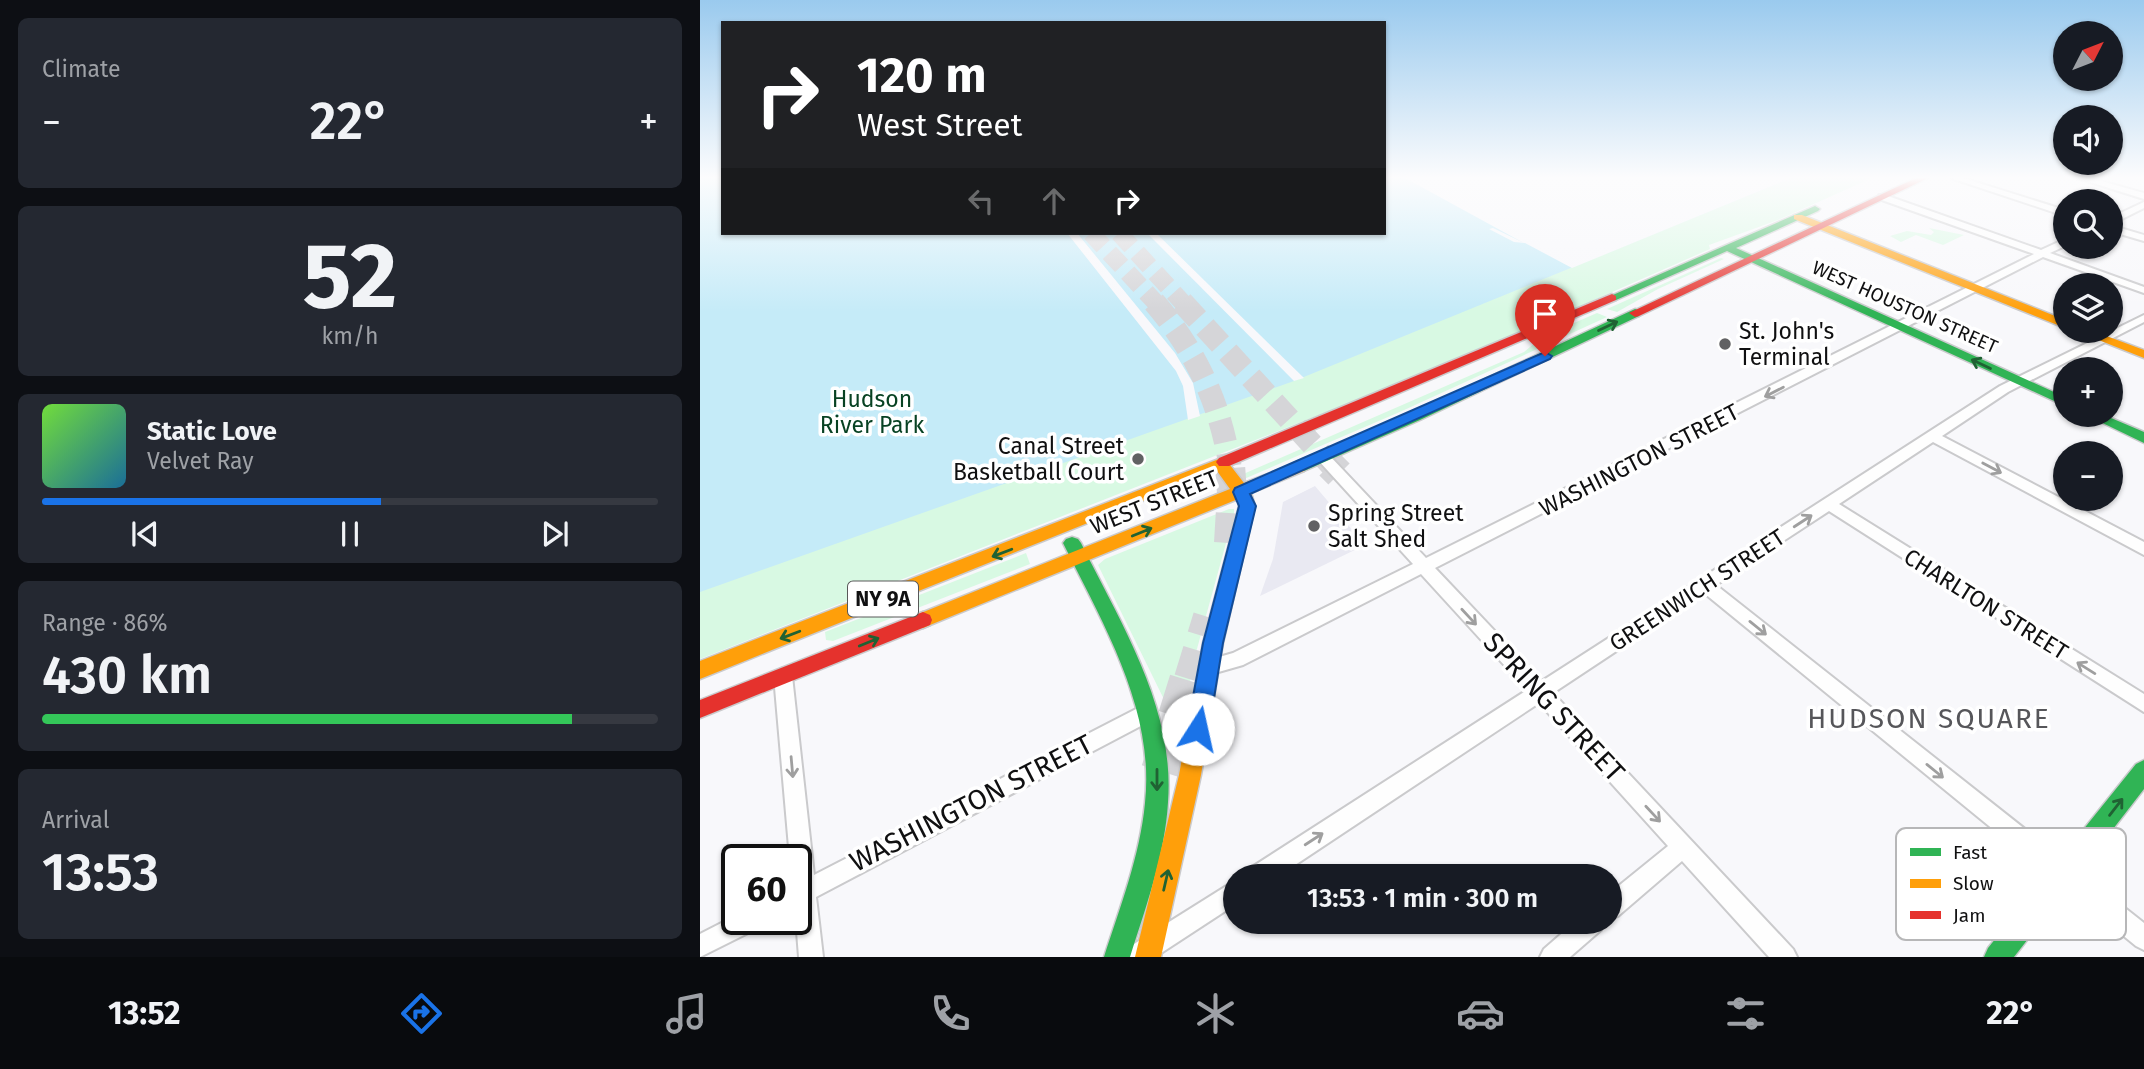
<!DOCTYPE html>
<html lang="en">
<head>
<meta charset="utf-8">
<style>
	:root { --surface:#171b24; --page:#242831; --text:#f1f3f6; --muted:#9ea1a6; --line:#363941; --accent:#1a73e8 }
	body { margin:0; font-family:"Fira Sans",sans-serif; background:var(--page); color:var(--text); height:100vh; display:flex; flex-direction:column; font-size:26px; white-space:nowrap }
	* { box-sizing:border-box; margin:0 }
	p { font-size:23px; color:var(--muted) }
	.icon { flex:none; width:38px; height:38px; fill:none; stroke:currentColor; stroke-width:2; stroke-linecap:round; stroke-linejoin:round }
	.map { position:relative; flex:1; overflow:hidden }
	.panel { display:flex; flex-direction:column; gap:18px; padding:18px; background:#0d0f14; width:700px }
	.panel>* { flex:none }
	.top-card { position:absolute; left:21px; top:21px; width:665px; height:214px; border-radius:0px; box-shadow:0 2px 5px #0004; background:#202124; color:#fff; overflow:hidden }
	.needle { width:46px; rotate:48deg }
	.controls { position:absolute; left:1353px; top:21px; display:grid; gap:14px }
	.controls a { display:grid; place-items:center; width:70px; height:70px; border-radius:50%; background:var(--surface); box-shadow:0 2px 5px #0004; font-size:35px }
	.speed { position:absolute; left:21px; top:844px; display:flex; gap:14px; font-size:35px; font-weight:700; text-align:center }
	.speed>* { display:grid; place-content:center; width:91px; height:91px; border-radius:50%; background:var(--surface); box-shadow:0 2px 5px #0004; line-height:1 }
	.speed .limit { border:4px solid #111; border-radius:10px; background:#fff; color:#111 }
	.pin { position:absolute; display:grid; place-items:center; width:60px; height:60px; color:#fff; margin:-72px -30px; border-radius:50% 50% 50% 0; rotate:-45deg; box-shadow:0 0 7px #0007 }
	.pin .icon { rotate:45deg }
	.me { position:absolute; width:77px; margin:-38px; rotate:10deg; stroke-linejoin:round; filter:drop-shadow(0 0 5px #0008) }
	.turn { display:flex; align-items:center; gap:24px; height:147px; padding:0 21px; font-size:32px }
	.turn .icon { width:91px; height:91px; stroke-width:2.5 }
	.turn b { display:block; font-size:49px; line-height:60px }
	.lanes { display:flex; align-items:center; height:66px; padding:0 21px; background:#0003; justify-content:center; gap:35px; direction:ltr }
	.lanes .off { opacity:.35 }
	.big { font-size:52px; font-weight:600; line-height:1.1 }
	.panel .widget { flex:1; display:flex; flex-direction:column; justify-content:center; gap:10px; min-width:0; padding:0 24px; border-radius:10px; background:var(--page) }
	.panel .dial { align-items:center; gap:0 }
	.dial b { font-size:91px; line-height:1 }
	.song { display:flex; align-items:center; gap:21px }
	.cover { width:84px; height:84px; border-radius:10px; background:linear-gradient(135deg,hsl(100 70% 55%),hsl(200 70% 35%)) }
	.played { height:7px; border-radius:4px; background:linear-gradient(90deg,var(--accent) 55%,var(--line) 55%) }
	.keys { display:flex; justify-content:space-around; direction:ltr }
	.heat { display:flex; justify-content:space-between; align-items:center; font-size:38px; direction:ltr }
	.charge { height:10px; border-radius:5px; background:linear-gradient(90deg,#34c759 86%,var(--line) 0) }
	.trip { position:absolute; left:523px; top:864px; width:399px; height:70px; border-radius:35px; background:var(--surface); box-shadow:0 2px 5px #0004; font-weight:600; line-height:70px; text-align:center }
	.menu { display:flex; height:112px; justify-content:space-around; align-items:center; background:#090b0e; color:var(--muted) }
	.menu .icon { width:49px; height:49px }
	.menu .on { color:var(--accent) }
	.menu b { font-size:32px; color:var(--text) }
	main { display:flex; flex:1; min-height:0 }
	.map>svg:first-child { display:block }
</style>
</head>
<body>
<main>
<section class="panel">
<div class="widget"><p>Climate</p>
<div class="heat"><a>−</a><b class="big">22°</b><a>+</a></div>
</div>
<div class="widget dial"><b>52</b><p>km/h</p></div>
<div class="widget">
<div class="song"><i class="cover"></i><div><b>Static Love</b><p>Velvet Ray</p></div></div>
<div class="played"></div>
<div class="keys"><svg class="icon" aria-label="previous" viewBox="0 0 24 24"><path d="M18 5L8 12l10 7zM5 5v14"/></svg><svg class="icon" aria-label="pause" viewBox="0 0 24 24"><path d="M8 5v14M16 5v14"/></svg><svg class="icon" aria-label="next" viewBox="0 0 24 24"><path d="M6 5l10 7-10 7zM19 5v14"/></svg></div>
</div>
<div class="widget"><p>Range · 86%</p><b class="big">430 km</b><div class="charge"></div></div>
<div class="widget"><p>Arrival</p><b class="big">13:53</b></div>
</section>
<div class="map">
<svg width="1444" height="957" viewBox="0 0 1444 957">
	<rect width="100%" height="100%" fill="#f8f8fb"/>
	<!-- built -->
	<path fill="#e9e9f2" d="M615,486L665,545L560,596L573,559L583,502Z"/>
	<!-- green -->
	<g fill="#d8f9e3">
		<path d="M684,178H1172L1078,220L1009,245L1010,249L753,362L0,659V276L684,233Z"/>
		<path d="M1229,228L1264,235L1243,245L1216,235L1201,242L1190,236L1207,231L1231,235L1234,232Z"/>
		<path d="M1021,258L1024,259L958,289L917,312L907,309Z"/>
		<path d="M897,313L907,317L702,411L544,479L541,475L824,352L842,337Z"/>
		<path d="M529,509H534V514L492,667L484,729L481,734L398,565L405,559Z"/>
		<path d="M326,553L330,564L133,641L126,640L125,632Z"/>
	</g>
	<!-- water -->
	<path fill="#c5ebf8" d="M0,178H23V233H684V178H1091L594,381L0,592Z"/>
	<!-- pier -->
	<g fill="#f8f8fb">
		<path d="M705,178H1091L872,268L825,243L814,242L789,229L793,228L822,242Z"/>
		<path d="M367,233H377L475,353L493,383L500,416L488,420L483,386L476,371Z"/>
		<path d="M447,233H456L604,378L594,381Z"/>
	</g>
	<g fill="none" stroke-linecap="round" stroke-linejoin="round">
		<!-- highway-tunnel-far3 -->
		<g stroke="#d5d5d8" stroke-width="18" stroke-dasharray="18 9" stroke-linecap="butt">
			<path d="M391,233L456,303"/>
			<path d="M419,233L483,303"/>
		</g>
		<!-- highway-tunnel-far2 -->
		<g stroke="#d5d5d8" stroke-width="23" stroke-dasharray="23 11" stroke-linecap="butt">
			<path d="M454,302C496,351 520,403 530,466"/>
			<path d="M482,302L632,466"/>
		</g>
		<!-- highway-tunnel-far1 -->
		<g stroke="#d5d5d8" stroke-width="30" stroke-dasharray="30 15" stroke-linecap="butt">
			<path d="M630,465L639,474"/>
			<path d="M529,543L532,493L530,465"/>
			<path d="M489,679L508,617"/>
		</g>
		<!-- highway-tunnel -->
		<path stroke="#d5d5d8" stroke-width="38" stroke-dasharray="38 19" stroke-linecap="butt" d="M460,771L489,678"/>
		<defs>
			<g id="street">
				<path d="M1251,178H1263L1365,210V216Z"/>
				<path d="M1377,178H1390L1444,193V199Z"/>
				<path d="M1179,195H1185L1341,250L1365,239V246L1350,253L1444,287V293L1343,257L735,568L842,681L1300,386L1444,315V322L1308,392L1242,436L1444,542V555L1233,442L1139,504L1444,694V712L1129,511L1016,585L1444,923V950L1436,946L1004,593L853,693L1093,949L1097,957H1069L982,861L918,916L910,919V893L968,846L839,703L577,877H546L549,869L827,690L721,574L543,665L508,675L502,672L499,667L502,662L533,653L713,564L618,460L616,457L618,454H628L726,558L1334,254L1179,199Z"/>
				<path d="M1444,202V208L1410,225V218Z"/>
				<path d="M1410,225L1444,235V241L1410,231Z"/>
				<path d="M83,668L89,671L92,676L114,875L440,707L447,705L454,707L456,713L454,719L116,897L123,957H99L96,919V859H90L74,676L77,671Z"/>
				<path d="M536,880V904L455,957H422L426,949Z"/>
				<path d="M37,915V919H63L60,927L0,957V934Z"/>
				<path d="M875,922H904L901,930L870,957H840L844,949Z"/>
			</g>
			<g id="fast">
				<path d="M1115,206L1120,209L1118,211L1036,248L1365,397V406L1027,251L916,300H908L906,298Z"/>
				<path d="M935,309L939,310V316L720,420L604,471H594L591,467L594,463L710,414Z"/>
				<path d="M1386,415H1404L1444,432V443Z"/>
				<path d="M372,537L378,539L381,543C421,624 475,708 468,802C465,855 446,906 430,957H404C420,907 440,856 445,803C455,709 403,624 363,543L366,539Z"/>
				<path d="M1444,760V789L1314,957H1284L1288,948L1436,764Z"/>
			</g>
			<g id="slow">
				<path d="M1094,215H1102L1365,320V328L1094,219Z"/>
				<path d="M1376,331H1393L1444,350V358Z"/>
				<path d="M524,457L529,458L532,462L530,465L544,483L599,462L607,467L604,471L551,493L555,506L523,643L501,775L461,957H435L479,775L503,643L539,506L538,499L230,625L223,628L216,625L214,620L216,615L530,489L517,471L0,679V661Z"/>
			</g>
			<g id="jam">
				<path d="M1216,178H1228L939,316L935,317L929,313Z"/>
				<path d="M912,294L916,296V300L529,466H519L516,462L519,458Z"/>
				<path d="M223,612L230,615L232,620L230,625L0,718V700Z"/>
			</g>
		</defs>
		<!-- street casing -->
		<use href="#street" stroke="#cacacc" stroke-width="4"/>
		<!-- fast casing -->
		<use href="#fast" stroke="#cacacc" stroke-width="3"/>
		<!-- slow casing -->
		<use href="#slow" stroke="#cacacc" stroke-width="3"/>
		<!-- jam casing -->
		<use href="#jam" stroke="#cacacc" stroke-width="3"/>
		<!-- street -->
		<use href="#street" fill="#fefefe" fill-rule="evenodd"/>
		<!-- fast -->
		<use href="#fast" fill="#30b455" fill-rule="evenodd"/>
		<!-- slow -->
		<use href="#slow" fill="#ff9f0a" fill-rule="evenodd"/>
		<!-- jam -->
		<use href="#jam" fill="#e5322d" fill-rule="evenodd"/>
	</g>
	<!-- one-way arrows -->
	<defs><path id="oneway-shaft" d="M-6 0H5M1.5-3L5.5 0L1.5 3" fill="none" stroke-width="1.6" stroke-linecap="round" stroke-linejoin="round" transform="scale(1.75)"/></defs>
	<g stroke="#206233">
		<use href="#oneway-shaft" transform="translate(908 326) rotate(-25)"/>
		<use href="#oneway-shaft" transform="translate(1281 364) rotate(-155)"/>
		<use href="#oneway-shaft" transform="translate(442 532) rotate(-22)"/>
		<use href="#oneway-shaft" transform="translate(302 553) rotate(159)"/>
		<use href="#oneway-shaft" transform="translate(90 635) rotate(159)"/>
		<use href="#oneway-shaft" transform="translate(169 642) rotate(-22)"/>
		<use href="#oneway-shaft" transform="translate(457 780) rotate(90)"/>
		<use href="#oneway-shaft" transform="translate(1416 807) rotate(-52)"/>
		<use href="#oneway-shaft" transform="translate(466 880) rotate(-77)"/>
	</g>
	<g stroke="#9f9f9f">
		<use href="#oneway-shaft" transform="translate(1074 392) rotate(153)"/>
		<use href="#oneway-shaft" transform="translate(1292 468) rotate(28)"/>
		<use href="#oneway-shaft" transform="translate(1103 521) rotate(-33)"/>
		<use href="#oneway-shaft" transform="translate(769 617) rotate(47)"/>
		<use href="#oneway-shaft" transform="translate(1058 628) rotate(39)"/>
		<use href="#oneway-shaft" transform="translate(1386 668) rotate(-148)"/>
		<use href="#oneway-shaft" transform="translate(92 767) rotate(85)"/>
		<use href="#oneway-shaft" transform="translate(1235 771) rotate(39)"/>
		<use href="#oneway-shaft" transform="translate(953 814) rotate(47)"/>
		<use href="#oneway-shaft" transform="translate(614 839) rotate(-33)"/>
	</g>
	<!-- sky -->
	<linearGradient id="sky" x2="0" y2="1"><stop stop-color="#9acaee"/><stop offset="0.57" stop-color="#fcfcfd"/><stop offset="1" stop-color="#fcfcfd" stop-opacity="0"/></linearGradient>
	<rect width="1444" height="312" fill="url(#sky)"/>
	<!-- route -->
	<path fill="#1a73e8" stroke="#114b97" stroke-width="2" d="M845,352L852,356L850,359L550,494L556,506L523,643L509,729L506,736L498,739L490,736L487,729L503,643L539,506L533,492L535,488Z"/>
	<!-- markers -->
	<g fill="#616163" stroke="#fff" stroke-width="2.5">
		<circle cx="1025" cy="344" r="7"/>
		<circle cx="438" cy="459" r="7"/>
		<circle cx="614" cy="526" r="7"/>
	</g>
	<g text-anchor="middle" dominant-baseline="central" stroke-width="7" stroke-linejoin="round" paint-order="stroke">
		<!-- far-street labels -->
		<g font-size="19" fill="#101011" stroke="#fff">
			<text transform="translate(1205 307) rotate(24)">WEST HOUSTON STREET</text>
		</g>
		<!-- shield labels -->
		<rect fill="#fff" stroke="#585858" stroke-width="2" x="148" y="581.5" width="70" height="35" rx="5"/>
		<g font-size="21" font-weight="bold" fill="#101011">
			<text x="183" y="599">NY 9A</text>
		</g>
		<!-- poi labels -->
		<g font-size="23" fill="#101011" stroke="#fff" text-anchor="start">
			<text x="1039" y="331">St. John's<tspan x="1039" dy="26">Terminal</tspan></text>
			<text x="424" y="446" text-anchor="end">Canal Street<tspan x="424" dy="26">Basketball Court</tspan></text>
			<text x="628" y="513">Spring Street<tspan x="628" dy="26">Salt Shed</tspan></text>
		</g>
		<!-- park labels -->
		<g font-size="23" fill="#084223" stroke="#fff">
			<text x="172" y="399">Hudson<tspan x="172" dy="26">River Park</tspan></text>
		</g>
		<!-- street labels -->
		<g font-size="23" fill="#101011" stroke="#fff">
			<text transform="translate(939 460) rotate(-27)">WASHINGTON STREET</text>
			<text transform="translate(454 502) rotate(-22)">WEST STREET</text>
			<text transform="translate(997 590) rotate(-33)">GREENWICH STREET</text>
			<text transform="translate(1286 604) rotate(32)">CHARLTON STREET</text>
		</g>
		<!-- near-street labels -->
		<g font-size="28" fill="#101011" stroke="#fff">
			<text transform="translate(854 707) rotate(47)">SPRING STREET</text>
			<text transform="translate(271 803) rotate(-27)">WASHINGTON STREET</text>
		</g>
		<!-- near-neighbourhood labels -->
		<g font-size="28" letter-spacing="2" fill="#56565a" stroke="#fff">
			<text x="1229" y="718">HUDSON SQUARE</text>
		</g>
	</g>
	<!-- legend -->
	<rect x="1196" y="828" width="230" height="112" rx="10" fill="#fff" stroke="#b7b7b8" stroke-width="2"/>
	<rect x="1210" y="848" width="31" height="8" fill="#30b455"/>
	<rect x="1210" y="879" width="31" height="9" fill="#ff9f0a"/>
	<rect x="1210" y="911" width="31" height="8" fill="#e5322d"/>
	<g font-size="19" fill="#101011">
		<text x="1253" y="859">Fast</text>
		<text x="1253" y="890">Slow</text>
		<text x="1253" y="922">Jam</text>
	</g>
</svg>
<div class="controls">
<a><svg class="needle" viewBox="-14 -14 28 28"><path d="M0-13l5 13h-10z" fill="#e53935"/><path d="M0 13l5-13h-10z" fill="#9ea1a6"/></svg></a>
<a><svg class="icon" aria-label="sound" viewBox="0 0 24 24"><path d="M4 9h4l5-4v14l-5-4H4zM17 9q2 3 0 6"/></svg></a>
<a><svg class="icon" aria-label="search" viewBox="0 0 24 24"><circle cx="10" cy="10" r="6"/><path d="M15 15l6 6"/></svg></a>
<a><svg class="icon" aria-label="layers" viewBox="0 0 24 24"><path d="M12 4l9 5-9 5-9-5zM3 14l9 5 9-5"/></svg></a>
<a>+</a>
<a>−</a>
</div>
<div class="speed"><div class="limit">60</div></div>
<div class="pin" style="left:845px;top:356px;background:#d93025"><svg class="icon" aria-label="arrive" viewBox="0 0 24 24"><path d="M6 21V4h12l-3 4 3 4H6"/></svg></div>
<svg class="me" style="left:498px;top:729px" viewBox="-20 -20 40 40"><circle r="19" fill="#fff"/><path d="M0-13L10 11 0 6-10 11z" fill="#1a73e8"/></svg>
<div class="trip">13:53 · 1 min · 300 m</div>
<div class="top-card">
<div class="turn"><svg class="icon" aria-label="right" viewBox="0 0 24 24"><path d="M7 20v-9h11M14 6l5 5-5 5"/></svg><div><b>120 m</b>West Street</div></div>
<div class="lanes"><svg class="icon off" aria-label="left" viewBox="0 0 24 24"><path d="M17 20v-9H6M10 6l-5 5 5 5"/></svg><svg class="icon off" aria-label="ahead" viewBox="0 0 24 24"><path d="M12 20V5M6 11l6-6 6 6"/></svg><svg class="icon" aria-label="right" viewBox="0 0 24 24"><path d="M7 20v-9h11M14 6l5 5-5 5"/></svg></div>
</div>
</div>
</main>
<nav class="menu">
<b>13:52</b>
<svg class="icon on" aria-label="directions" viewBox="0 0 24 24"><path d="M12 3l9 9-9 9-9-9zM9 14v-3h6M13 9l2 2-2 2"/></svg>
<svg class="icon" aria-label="music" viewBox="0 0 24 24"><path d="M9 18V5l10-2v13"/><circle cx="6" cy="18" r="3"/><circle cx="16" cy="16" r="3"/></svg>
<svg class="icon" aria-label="phone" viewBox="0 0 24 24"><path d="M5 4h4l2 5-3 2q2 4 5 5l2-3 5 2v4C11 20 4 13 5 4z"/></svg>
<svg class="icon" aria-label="climate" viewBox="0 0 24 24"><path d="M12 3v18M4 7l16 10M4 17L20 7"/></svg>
<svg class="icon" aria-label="car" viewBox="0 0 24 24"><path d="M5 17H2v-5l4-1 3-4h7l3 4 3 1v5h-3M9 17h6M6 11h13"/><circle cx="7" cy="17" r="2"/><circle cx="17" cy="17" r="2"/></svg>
<svg class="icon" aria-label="filters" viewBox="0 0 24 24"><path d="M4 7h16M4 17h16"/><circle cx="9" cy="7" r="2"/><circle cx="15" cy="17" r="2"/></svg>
<b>22°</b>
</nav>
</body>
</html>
